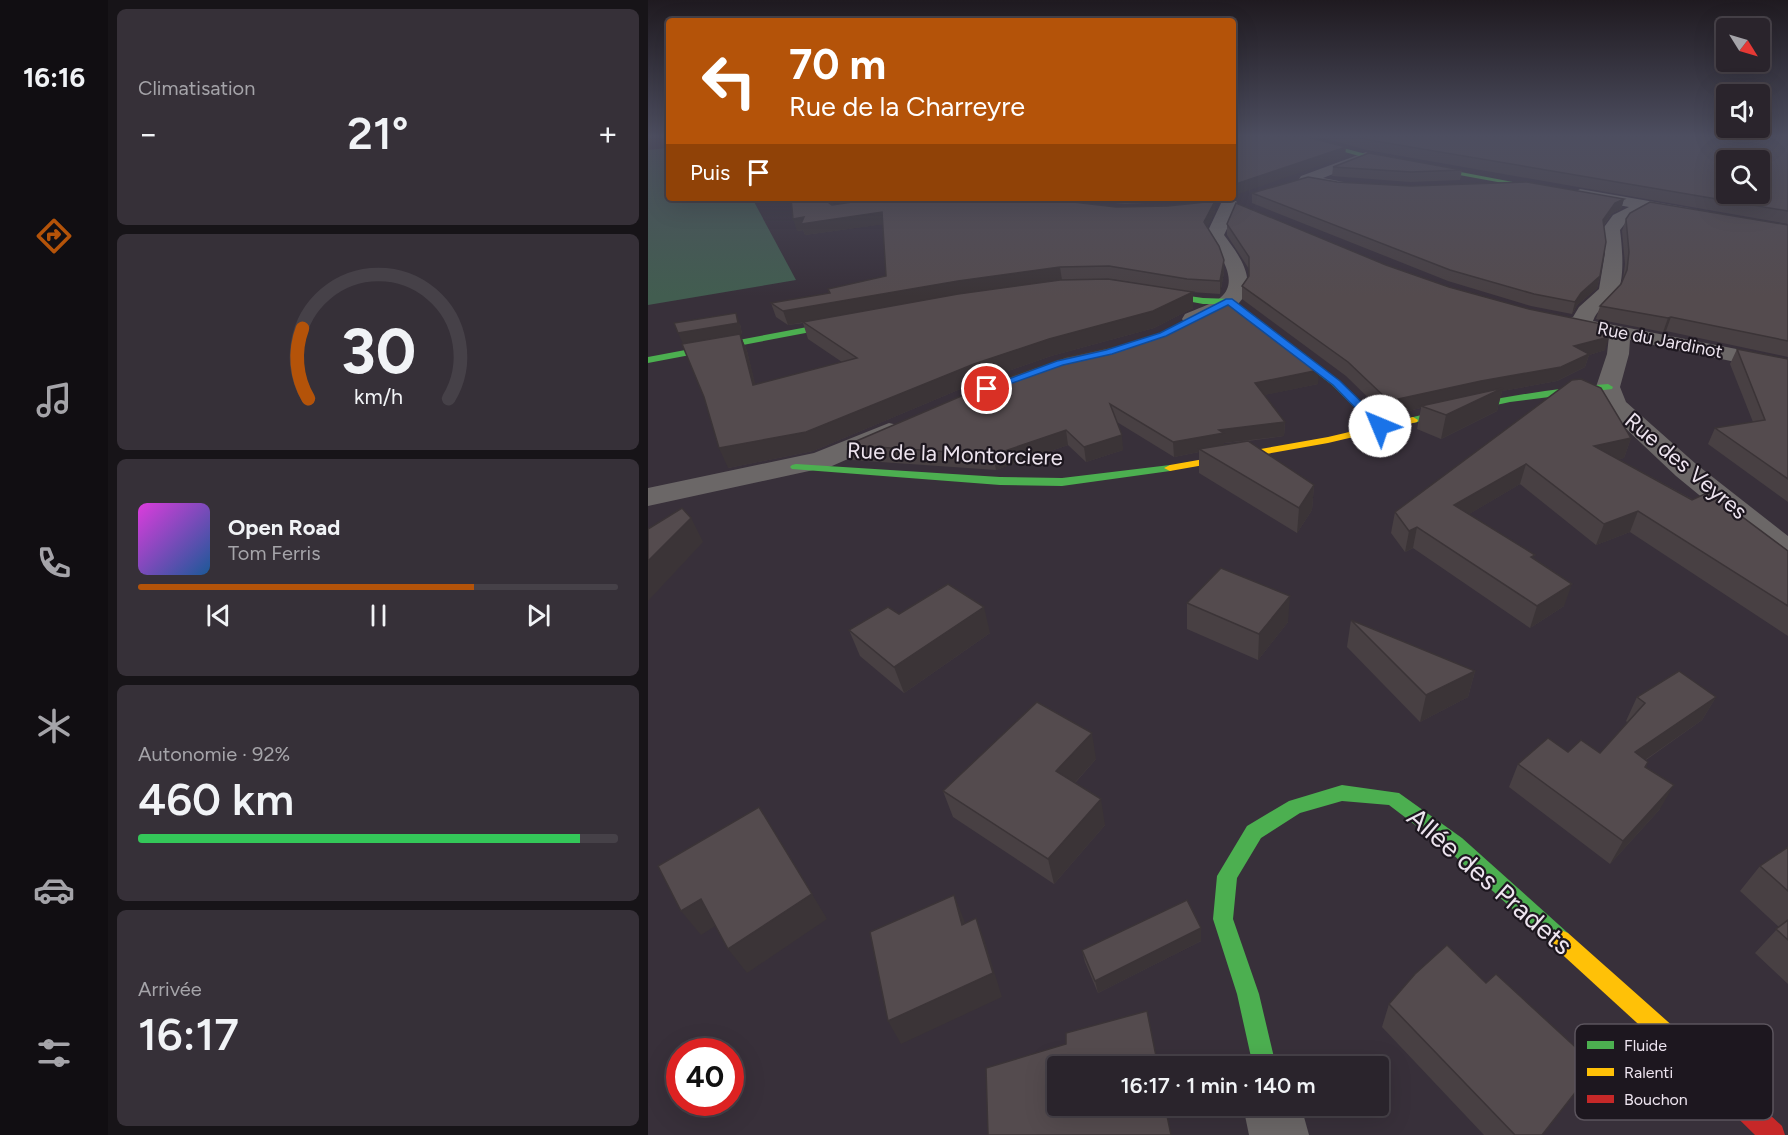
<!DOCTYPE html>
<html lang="fr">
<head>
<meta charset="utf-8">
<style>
	:root { --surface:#2a242c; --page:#363038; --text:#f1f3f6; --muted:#a5a4a9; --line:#464148; --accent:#b45309 }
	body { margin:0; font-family:Figtree,sans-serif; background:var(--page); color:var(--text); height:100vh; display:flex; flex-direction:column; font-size:22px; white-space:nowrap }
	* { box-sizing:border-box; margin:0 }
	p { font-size:20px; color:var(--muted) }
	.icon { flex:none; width:33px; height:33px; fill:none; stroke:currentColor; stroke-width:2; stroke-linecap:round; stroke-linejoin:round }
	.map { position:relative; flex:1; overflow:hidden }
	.sheet { display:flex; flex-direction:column; gap:9px; padding:9px; background:#171418; width:540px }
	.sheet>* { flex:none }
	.guide { position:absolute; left:18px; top:18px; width:570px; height:183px; border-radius:6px; box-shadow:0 6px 24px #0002,0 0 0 2px var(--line); background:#b45309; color:#fff; overflow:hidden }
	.needle { width:39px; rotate:127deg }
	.controls { position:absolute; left:1068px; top:18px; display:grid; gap:12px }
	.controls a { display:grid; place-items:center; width:54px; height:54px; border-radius:6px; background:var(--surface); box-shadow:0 6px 24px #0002,0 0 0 2px var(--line); font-size:30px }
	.speed { position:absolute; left:18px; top:1038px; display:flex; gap:12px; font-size:30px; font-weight:700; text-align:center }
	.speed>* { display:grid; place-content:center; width:78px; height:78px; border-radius:50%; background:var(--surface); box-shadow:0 6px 24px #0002,0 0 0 2px var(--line); line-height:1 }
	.speed .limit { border:9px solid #d22; background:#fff; color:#111 }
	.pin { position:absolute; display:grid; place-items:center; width:51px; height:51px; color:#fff; margin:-26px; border:3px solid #fff; border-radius:50%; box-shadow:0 2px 6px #0007 }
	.me { position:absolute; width:66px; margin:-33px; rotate:315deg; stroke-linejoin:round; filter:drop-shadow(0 0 4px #0008) }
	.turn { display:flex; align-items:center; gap:21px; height:126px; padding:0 24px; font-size:27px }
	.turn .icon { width:78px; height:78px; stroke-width:2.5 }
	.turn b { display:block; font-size:42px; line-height:51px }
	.then { display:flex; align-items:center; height:57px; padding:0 24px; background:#0003; gap:12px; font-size:22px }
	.big { font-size:45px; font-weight:600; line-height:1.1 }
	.sheet .widget { flex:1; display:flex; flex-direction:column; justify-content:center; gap:9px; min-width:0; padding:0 21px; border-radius:9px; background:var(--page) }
	.sheet .dial { align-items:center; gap:0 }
	.dial svg { height:156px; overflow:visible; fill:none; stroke:var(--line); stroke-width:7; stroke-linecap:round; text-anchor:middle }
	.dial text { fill:var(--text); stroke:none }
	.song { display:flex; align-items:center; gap:18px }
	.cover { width:72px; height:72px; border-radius:9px; background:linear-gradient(135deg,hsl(300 70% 55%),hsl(210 70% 35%)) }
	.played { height:6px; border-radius:3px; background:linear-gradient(90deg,var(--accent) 70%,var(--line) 70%) }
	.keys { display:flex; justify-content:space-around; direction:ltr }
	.heat { display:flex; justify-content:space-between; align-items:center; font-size:33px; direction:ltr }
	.charge { height:9px; border-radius:4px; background:linear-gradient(90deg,#34c759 92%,var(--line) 0) }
	.trip { position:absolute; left:399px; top:1056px; width:342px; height:60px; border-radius:6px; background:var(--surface); box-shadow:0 6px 24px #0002,0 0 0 2px var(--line); font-weight:600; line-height:60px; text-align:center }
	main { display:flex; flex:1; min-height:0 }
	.tab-bar { display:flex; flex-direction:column; width:108px; justify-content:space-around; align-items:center; background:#110e12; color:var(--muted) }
	.tab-bar .icon { width:42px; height:42px }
	.tab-bar .active { color:var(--accent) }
	.tab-bar b { font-size:27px; color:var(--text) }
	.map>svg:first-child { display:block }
</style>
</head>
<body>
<main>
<nav class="tab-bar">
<b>16:16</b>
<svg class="icon active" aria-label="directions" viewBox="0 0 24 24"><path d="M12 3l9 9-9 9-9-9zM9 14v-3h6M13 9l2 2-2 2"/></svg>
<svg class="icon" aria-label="music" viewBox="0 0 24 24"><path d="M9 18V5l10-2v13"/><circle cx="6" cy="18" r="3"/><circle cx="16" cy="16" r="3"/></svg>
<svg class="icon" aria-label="phone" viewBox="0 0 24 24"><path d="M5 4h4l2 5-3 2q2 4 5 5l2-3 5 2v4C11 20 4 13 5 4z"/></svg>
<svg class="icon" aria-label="climate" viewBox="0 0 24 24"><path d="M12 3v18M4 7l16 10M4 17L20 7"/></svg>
<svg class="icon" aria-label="car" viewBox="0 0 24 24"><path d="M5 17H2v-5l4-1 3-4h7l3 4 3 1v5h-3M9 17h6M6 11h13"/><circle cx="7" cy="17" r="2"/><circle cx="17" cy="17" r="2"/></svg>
<svg class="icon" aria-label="filters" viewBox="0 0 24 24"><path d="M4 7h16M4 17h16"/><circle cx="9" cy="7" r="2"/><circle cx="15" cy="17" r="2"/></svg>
</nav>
<section class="sheet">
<div class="widget"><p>Climatisation</p>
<div class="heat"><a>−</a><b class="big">21°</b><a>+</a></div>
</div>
<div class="widget dial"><svg viewBox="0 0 100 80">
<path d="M14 69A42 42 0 1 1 86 69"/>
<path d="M14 69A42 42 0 0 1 11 33" stroke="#b45309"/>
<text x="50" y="56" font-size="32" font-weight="700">30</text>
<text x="50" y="72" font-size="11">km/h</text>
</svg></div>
<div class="widget">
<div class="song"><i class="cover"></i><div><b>Open Road</b><p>Tom Ferris</p></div></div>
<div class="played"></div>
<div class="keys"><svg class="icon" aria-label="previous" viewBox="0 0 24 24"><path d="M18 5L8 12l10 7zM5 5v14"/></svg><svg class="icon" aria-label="pause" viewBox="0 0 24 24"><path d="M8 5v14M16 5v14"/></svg><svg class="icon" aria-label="next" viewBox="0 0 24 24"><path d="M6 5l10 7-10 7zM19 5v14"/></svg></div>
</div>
<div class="widget"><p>Autonomie · 92%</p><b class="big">460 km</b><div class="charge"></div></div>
<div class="widget"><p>Arrivée</p><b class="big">16:17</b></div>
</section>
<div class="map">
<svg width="1140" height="1135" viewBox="0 0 1140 1135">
	<rect width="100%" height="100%" fill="#38303a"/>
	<!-- green -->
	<path fill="#425d50" d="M21,148V198H104L148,280L0,305V150Z"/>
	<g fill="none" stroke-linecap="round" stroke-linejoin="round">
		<!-- street -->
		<g fill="#6b6767" fill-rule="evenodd">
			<path d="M718,152L725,156L723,159L675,178L701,183L704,186L701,189L696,191L653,182L651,179L653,176Z"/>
			<path d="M932,189L1041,208L1049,213L1041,218C1014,213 991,203 972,230C974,245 978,284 967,296C959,304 949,309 945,321L1140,359V373L982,340L981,354L972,387L978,402L1048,464L1140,536V562L1129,559L1028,476L958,410L948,387L959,354L961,336L910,327L907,322L910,317H925L931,307L951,289L957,253L954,230L965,215L981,207L927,197L924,194Z"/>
			<path d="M584,198L589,202L586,214L576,235C590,254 613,282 589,305C583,310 574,313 568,316C557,321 549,326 537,324L534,319L537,314C548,309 562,305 572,298C594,281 569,250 558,235L575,199Z"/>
			<path d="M241,423L250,425L254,431L250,437L184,466L0,506V488L166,453Z"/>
			<path d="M595,1106H653L661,1135H601Z"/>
		</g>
		<!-- fast -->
		<g fill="#4caf50" fill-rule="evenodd">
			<path d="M644,137H653L718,154L880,185L877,187L718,158Z"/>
			<path d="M499,290L555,298L584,299L692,381L737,427L736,429H728L684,385L579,304H555L502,294H499Z"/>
			<path d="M202,319L205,320V324L0,363V357Z"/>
			<path d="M960,384L965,387L964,389L862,402L765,423L760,420L761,418C827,402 893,389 960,384Z"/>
			<path d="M148,464L352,477L414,478L522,465L528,468L522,471L414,486L352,485L144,469L142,467L144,465Z"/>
			<path d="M694,785L751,793L814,838L920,933L923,940L920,947L913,950L906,947L800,850L741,805L694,801L652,813L613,838L589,878L585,919L611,994L628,1066H605L589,994L565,919L569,876L599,826L641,801Z"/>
		</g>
		<!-- slow -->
		<g fill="#ffc107" fill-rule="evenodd">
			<path d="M765,417L770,420L769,422L680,443L522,471L516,468L522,465L680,437Z"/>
			<path d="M913,930L920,933L1063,1060L1067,1068L1063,1076L1055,1080L1047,1076L906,947L903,940L906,933Z"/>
		</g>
		<!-- jam -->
		<path fill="#c62828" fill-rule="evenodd" d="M1055,1056L1063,1060L1134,1126L1137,1135H1107L1047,1076L1043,1068L1047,1060Z"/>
	</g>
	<!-- wall -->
	<g fill="#484043" fill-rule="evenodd">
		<path d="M672,137H1140V224L719,150Z"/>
		<path d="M685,167L814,170L812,180L762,182L684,176Z"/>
		<path d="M689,182L976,199L973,209L964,213L956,225L952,276L949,288L929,305L924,314L883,306L800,281L604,203V193Z"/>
		<path d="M417,198H560L559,200L477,204Z"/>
		<path d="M567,201V212L559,227L576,260V272L572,294L543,292H545V308L506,328L403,356L329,382L165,451L80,468L92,324L94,334H92L99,351L107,385L194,362L160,339L155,323L140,325L128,317L123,303L181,293L180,289L238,276L235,224L157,235L155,230L149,231L187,202L183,204L468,207L520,206ZM462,279L518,288L336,291L414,280Z"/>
		<path d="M978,219L1140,225V357L1018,331L1015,332L948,319L952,306L973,284L975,279L977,264L974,231Z"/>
		<path d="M579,224L738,265L957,350L941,355L937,367L909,381L854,391L849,411L793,439L769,429L773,408L739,416L698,376L594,299V286L601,276V269L579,235Z"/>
		<path d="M1089,349L1140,359V502L1060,444L1067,428L1105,422L1082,364Z"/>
		<path d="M924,380L983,438L976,458L970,459L1140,551V636L982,532L948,545L872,484L821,514L885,559L916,606L882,628L765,548L757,552L743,533L747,512Z"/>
		<path d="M346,382L670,384L616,395L637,422L636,436L600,441L666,485L664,510L649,533L551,473V452L526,457L469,422L475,450L438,462L420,445L348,470L204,460L199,445ZM600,441L576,445V443Z"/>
		<path d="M539,603L640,622L610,660L539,629Z"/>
		<path d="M251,614L342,633L256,693L212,656L201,630Z"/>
		<path d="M703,620L827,671L820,697L772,722L699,647Z"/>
		<path d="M989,697H1068L1054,720L998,760L1000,762L998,767L1012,809L962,864L861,787L870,764L920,752L952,753L980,723L978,721Z"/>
		<path d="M448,759L427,783L457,825L406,884L305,817L295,791Z"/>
		<path d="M1140,847V984L1107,953L1131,927L1092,891L1112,866Z"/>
		<path d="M553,928V941L450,993L437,962L434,950Z"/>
		<path d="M741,1004L895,1135H836L734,1027Z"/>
	</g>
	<!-- shaded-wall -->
	<g fill="#3b3437">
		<path d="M0,137H21V138L0,141Z"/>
		<path d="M698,147L697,157L585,196V185Z"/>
		<path d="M174,198H213L187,202L177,210Z"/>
		<path d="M976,199L973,209L964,213L952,230L955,220L967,203Z"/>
		<path d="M567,201V212L556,234V222Z"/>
		<path d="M234,212L237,224L157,235L155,230L149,231L145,219L156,217Z"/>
		<path d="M576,260V272L572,294V281Z"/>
		<path d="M412,267L414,280L313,294L140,325L135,311L310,281Z"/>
		<path d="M952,276L949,288L929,305L924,314L927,302L933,293Z"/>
		<path d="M545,292V308L506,328L403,356L329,382L165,451L80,468L71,448L401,339Z"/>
		<path d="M88,313L92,324L94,334H92L99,351L112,403L35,344L30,333Z"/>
		<path d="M1023,317L1018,331L1015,332L1020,318Z"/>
		<path d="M961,337L957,350L941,355L937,367L909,381L854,391L849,411L793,439L798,415L773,406V408L739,416L741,401L926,346Z"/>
		<path d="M671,370L670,384L607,397V383Z"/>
		<path d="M637,422L636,436L576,443V448L551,449V452L526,457L525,442L571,430Z"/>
		<path d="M418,430L420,445L348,470L345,455Z"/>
		<path d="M474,435L475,450L438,462L436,447Z"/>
		<path d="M983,438L976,458L939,465L946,446Z"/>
		<path d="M878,464L872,484L801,526L806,505Z"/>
		<path d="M666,485L664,510L649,533L651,508Z"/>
		<path d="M990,511L982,532L948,545L956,524Z"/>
		<path d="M43,518L55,542L0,601V561Z"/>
		<path d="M769,527L765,548L757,552L761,531Z"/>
		<path d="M924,584L916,606L882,628L889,606Z"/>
		<path d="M642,596L640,622L610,660L611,634Z"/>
		<path d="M336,607L342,633L256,693L246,667Z"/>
		<path d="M827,671L820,697L772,722L778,695Z"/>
		<path d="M1068,697L1054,720L974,776L987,752Z"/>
		<path d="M444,733L448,759L414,797L408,771Z"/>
		<path d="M1026,785L1012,809L962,864L975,841Z"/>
		<path d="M453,799L457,825L406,884L400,859Z"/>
		<path d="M164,894L179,919L99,973L80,949Z"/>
		<path d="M306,895L316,920L324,949L314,925Z"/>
		<path d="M53,899L72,923L53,935L33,911Z"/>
		<path d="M328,918L337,942L354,997L253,1044L240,1021Z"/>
		<path d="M553,928V941L450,993L447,981Z"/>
	</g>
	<!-- building -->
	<g fill="#544b4e" stroke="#3b3437" stroke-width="1.5" fill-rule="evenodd">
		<path d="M585,137H659L698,147L585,185Z"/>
		<path d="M710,137H1140V211L721,140ZM1078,160H1112V194H1078Z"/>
		<path d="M721,153L814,170L763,172L685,167Z"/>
		<path d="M660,177L689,182L763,186L879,182L976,199L967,203L955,220L958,242L952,276L933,293L927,302L886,294L802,270L604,193Z"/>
		<path d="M143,198H174L184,205L232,198H391L468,207L520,206L567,201L556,222L571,246L576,260L572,281L539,279L461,266L412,267L310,281L135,311L123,303L182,293L180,289L238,276L234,212L153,224L156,217L145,219Z"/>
		<path d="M1002,202L1140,225V341L1023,317L1020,318L952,306L973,284L979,270L981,252L978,219L982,213Z"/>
		<path d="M588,203L738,265L801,287L881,309L963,326L961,337L926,346L941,354L913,367L833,381L741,401L700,362L594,286L601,276V257L579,224Z"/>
		<path d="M460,279L545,292L505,311L401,339L326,364L158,432L71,448L56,397L34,344L92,334L105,385L209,358L155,322L310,294L412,280Z"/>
		<path d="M579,300L671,370L607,383L637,422L571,430L576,433L525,442L462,404L474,435L436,447L418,430L345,455L199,445L346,382L418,357L469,346L523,329Z"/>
		<path d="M88,313L90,323L30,333L26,323Z"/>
		<path d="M1089,349L1140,359V479L1067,428L1117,420Z"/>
		<path d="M933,379L953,388L983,438L946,446L1044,500L1061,492L1140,551V606L990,511L956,524L878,464L806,505L887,555L883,557L924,584L889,606L769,527L761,531L747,512L924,380Z"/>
		<path d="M855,388L798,415L773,406Z"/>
		<path d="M600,441L666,485L651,508L551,449Z"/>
		<path d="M34,508L43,518L0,561V529Z"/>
		<path d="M573,568L642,596L611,634L539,603Z"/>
		<path d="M300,584L336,607L246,667L201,630L240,607L251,614Z"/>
		<path d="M703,620L827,671L778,695Z"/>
		<path d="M1031,671L1068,697L987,752L1000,762L997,767L1026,785L975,841L870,764L900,738L920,752L933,740L952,753L997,703L989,697Z"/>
		<path d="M389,702L444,733L408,771L453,799L400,859L295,791Z"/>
		<path d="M111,807L164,894L80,949L53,899L33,911L10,866Z"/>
		<path d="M1140,847V891L1112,866Z"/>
		<path d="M306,895L314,925L328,918L345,973L240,1021L222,932Z"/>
		<path d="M539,900L553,928L447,981L434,950Z"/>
		<path d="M1140,920V940L1128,929Z"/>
		<path d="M799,945L838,983L848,974L948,1066L894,1135H867L741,1004L767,974Z"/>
		<path d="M499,1011L510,1066H410V1106H517L523,1135H340L338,1068L418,1044V1033Z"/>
	</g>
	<!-- sky -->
	<linearGradient id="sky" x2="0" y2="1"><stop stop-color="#1f1a20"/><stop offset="0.46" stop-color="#4d4e60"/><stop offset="1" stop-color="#4d4e60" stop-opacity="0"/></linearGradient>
	<rect width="1140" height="296" fill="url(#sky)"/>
	<!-- route -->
	<path fill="#1a73e8" stroke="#114b97" stroke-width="1.5" d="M578,299H584L692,381L736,424V429H728L685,385L580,305L518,336L464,354L415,365L342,391L334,389L409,361L458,350L512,333Z"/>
	<g text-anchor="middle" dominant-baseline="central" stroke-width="4.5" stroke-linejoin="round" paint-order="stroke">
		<!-- far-street labels -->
		<g font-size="18" fill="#ede4ef" stroke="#1d171f">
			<text transform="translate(1012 340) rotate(11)">Rue du Jardinot</text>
		</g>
		<!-- street labels -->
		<g font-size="22" fill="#ede4ef" stroke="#1d171f">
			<text transform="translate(307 454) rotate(2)">Rue de la Montorciere</text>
			<text transform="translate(1038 466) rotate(40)">Rue des Veyres</text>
		</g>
		<!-- near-street labels -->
		<g font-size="27" fill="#ede4ef" stroke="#1d171f">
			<text transform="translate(842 881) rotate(41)">Allée des Pradets</text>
		</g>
	</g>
	<!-- legend -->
	<rect x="927" y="1024" width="198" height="96" rx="9" fill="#1d171f" stroke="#5b545d" stroke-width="1.5"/>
	<rect x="939" y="1041" width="27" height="8" fill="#4caf50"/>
	<rect x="939" y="1068" width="27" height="8" fill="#ffc107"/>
	<rect x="939" y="1095" width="27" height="8" fill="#c62828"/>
	<g font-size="16" fill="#ede4ef">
		<text x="976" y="1051">Fluide</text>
		<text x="976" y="1078">Ralenti</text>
		<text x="976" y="1105">Bouchon</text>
	</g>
</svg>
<div class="controls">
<a><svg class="needle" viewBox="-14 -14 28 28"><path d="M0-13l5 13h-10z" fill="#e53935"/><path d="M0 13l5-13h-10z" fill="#a5a4a9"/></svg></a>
<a><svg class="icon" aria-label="sound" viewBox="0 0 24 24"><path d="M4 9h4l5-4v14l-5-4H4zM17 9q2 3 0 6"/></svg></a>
<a><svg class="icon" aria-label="search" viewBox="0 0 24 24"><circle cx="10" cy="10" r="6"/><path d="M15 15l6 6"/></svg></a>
</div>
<div class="speed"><div class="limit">40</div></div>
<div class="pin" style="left:339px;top:389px;background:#d93025"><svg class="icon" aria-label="arrive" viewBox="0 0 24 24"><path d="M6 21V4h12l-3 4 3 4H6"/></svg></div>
<svg class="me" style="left:732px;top:426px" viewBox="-20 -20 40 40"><circle r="19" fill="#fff"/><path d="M0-13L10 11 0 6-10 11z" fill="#1a73e8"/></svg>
<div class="trip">16:17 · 1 min · 140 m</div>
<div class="guide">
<div class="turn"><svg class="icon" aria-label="left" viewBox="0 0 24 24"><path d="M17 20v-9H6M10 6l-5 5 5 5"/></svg><div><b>70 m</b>Rue de la Charreyre</div></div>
<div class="then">Puis<svg class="icon" aria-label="arrive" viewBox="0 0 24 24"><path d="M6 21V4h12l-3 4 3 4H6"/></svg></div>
</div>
</div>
</main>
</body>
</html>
